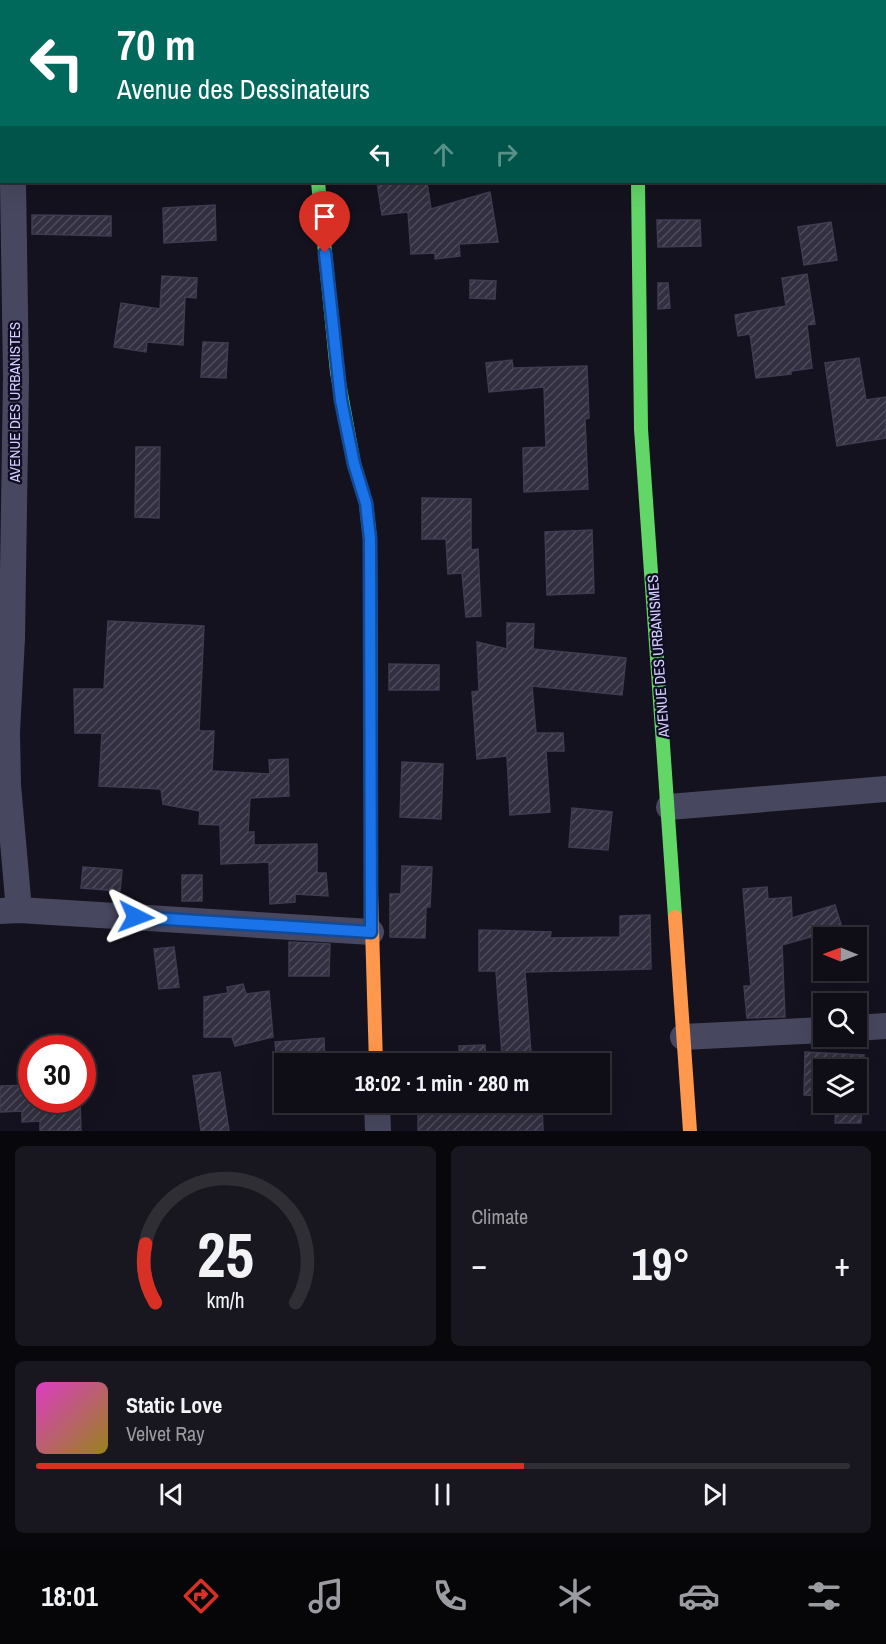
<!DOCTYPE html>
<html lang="en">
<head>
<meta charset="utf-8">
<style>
	:root { --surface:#0f0e16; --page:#18171f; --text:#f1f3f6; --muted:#9b9ca1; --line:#2f2e35; --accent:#d93025 }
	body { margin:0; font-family:"Archivo Narrow",sans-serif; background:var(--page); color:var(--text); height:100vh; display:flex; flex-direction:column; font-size:22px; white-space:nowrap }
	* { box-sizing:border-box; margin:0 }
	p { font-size:20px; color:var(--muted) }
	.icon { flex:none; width:33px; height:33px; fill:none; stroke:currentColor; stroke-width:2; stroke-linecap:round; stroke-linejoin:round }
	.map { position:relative; height:1131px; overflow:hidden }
	.sheet { display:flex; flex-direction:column; gap:15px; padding:15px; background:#08080c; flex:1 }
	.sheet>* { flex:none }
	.guide { position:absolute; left:0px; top:0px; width:886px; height:183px; box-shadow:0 6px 24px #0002,0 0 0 2px var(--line); background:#00695c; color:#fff; overflow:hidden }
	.needle { width:39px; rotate:271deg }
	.fabs { position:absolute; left:813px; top:927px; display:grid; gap:12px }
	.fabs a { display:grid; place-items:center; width:54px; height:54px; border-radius:0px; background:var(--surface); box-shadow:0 6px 24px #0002,0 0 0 2px var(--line); font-size:30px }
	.speed { position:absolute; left:18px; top:1035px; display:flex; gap:12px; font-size:30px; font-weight:700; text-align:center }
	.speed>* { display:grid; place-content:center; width:78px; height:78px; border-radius:50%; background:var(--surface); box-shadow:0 6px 24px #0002,0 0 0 2px var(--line); line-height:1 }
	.speed .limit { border:9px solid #d22; background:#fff; color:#111 }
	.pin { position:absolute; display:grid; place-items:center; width:51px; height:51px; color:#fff; margin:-62px -26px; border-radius:50% 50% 50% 0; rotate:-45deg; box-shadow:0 0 6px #0007 }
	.pin .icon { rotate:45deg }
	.me { position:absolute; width:66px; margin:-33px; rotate:93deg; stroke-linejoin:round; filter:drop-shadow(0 0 4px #0008) }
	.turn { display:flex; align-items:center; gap:21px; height:126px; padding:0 18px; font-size:27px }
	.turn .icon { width:78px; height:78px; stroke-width:2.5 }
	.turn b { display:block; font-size:42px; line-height:51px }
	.lanes { display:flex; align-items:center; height:57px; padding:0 18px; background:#0003; justify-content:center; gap:30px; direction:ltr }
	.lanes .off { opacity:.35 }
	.big { font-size:45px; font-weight:700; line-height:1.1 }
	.sheet .card { flex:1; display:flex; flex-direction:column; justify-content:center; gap:9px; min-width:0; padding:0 21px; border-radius:9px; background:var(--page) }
	.sheet .dial { align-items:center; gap:0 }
	.dial svg { height:156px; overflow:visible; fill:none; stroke:var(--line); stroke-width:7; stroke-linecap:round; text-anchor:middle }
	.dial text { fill:var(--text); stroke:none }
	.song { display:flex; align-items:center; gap:18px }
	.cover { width:72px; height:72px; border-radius:9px; background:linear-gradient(135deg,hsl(310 70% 55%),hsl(50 70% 35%)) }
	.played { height:6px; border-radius:3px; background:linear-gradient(90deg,var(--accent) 60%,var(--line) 60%) }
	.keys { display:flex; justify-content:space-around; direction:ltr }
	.heat { display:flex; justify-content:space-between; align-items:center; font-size:33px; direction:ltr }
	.sheet .tiles { flex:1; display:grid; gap:15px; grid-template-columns:1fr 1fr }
	.card:last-child { grid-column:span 2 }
	.trip { position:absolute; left:274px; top:1053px; width:336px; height:60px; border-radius:0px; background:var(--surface); box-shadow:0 6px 24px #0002,0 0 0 2px var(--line); font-weight:700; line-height:60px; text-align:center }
	.tab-bar { display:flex; height:96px; justify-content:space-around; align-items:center; background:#060609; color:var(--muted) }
	.tab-bar .icon { width:42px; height:42px }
	.tab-bar .on { color:var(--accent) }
	.tab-bar b { font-size:27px; color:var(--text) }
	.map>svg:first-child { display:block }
</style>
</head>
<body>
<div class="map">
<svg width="886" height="1131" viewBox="0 0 886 1131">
	<defs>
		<pattern id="building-hatch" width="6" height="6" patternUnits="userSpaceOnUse" patternTransform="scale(1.5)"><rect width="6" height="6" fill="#323040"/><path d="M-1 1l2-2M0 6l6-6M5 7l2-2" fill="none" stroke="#4f4d5d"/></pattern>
	</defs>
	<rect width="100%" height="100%" fill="#14121e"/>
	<!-- building -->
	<g fill="url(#building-hatch)" stroke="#3f3c52" stroke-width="1.5">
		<path d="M377,182H427L431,209L490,192L498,242L459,244L460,256L435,259V253L411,254L408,212L382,215Z"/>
		<path d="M215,205L216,240L164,243L163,208Z"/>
		<path d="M32,215L111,216V236L32,234Z"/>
		<path d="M657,220H700L701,246L658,247Z"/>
		<path d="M831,222L837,260L804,265L798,227Z"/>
		<path d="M807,274L815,324L807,325L812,368L791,371V374L756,378L750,334L738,336L735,315L786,306L782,278Z"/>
		<path d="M162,276L197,278L196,298L185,297L183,345L147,342L146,352L114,347L121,303L160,309Z"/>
		<path d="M470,280L496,281L495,299L470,298Z"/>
		<path d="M658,283H668L670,308L658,309Z"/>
		<path d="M203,342L228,343L226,378L201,377Z"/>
		<path d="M859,358L866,400L886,397V438L837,446L825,363Z"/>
		<path d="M512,360L513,368L587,366L589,418L585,419L588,489L524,492L523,448L546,447L544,387L489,392L486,363Z"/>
		<path d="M136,447H160L159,518L135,517Z"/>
		<path d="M422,498L471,499V550L478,549L481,616L466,617L462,573L448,574L446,539H422Z"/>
		<path d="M592,530L594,593L547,595L545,532Z"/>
		<path d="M108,621L204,626L199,731H214L212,771L270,774L269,760L288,759L289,796L250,798L248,832H254V845L317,844V873H326L328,896L295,894V902L270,904L269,862L221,864L220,825L199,824L200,811L163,804L161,789L99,786L102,733H75L74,689H104Z"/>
		<path d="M507,623L534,624L533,649L626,658L622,695L532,686L536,733H563L564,751H546L550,812L510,815L507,756L477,759L472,692L479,691L477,642L507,649Z"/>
		<path d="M389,664L439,665V690H389Z"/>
		<path d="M402,762L443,764L441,819L400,817Z"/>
		<path d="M572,808L612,812L608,850L569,847Z"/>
		<path d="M402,866L432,867L430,907H426L425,938L390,937V894H401Z"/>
		<path d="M83,867L122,870L120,891L81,888Z"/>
		<rect x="182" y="875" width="20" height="26"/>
		<path d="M767,887L768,899L791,897L792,918L835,905L844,934L832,938H824L823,941L821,934L782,945L785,1017L747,1018L744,986H751L743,889Z"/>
		<path d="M650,915L651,969L525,972L531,1053L502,1055L496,971H479V930L551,932L550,938L620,937V916Z"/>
		<path d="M289,942L330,944L329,976H289Z"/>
		<path d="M174,947L179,987L159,989L154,949Z"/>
		<path d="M243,984L246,994L269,991L273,1037L235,1046L232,1037H204V997L228,993L227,987Z"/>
		<path d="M324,1038L325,1064H277L275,1042Z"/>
		<path d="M485,1045L486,1064H460L459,1046Z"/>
		<path d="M805,1052L864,1055L861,1123H835L836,1102H856V1070H824V1096L804,1095Z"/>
		<path d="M220,1072L229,1131H201L193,1076Z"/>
		<path d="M32,1085V1100H80L81,1131H40V1121L22,1122V1111L0,1112V1086Z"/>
		<path d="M500,1102H542L543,1131H418V1108L500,1106Z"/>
	</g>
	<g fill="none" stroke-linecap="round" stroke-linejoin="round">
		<!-- street -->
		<g stroke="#47475f" stroke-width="26">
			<path d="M632,0V2"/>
			<path d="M312,2V0"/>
			<path d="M0,65L2,68"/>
			<path d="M0,102H2"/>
			<path d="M13,182L16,377L12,638L7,732L8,785L19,910"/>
			<path d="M669,807L886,789"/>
			<path d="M0,911L19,910L371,932"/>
			<path d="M856,1028L886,1026"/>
			<path d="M683,1037L824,1030"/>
			<path d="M377,1102L378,1131"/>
		</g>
		<!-- fast -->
		<g stroke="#63d668" stroke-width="14">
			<path d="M318,182L337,372L354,464L366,503L370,539L371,737"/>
			<path d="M638,182L641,429L675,917"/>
		</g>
		<!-- slow -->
		<g stroke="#ff974d" stroke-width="14">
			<path d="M371,893L376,1064"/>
			<path d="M675,917L690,1131"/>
		</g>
		<!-- jam -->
		<path stroke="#b3261e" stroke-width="14" d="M371,737V893"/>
	</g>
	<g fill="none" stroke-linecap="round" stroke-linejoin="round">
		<defs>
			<path id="route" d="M136,917L371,932L370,539L366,503L354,464L341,400L325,253"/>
		</defs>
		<!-- route casing -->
		<use href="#route" stroke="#114b97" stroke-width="15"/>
		<!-- route -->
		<use href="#route" stroke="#1a73e8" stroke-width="10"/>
	</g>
	<g text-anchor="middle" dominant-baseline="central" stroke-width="4.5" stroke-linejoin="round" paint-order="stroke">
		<!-- street labels -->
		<g font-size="15" fill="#d2cfff" stroke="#100d23">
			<text transform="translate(14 402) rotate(-90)">AVENUE DES URBANISTES</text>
			<text transform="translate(658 656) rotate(-94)">AVENUE DES URBANISMES</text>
		</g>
	</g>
</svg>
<div class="fabs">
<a><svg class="needle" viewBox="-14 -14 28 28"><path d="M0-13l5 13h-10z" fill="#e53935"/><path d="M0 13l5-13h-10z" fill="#9b9ca1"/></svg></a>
<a><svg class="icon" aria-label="search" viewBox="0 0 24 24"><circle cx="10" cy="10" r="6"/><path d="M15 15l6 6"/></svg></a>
<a><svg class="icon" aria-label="layers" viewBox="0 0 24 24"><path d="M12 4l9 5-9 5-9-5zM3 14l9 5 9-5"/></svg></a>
</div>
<div class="speed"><div class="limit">30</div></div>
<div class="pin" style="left:325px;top:253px;background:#d93025"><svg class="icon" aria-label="arrive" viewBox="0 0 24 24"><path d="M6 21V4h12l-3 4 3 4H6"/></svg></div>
<svg class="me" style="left:136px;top:917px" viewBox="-20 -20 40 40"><path d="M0-17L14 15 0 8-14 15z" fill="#1a73e8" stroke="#fff" stroke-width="4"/></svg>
<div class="trip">18:02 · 1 min · 280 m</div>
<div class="guide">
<div class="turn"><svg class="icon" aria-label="left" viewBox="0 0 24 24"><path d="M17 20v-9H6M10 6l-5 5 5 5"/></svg><div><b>70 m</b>Avenue des Dessinateurs</div></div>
<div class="lanes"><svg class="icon" aria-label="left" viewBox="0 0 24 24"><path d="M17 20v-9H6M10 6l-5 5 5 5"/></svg><svg class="icon off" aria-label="ahead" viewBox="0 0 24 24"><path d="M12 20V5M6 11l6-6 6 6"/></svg><svg class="icon off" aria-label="right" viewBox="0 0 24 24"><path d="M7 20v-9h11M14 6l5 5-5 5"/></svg></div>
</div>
</div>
<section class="sheet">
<div class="tiles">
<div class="card dial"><svg viewBox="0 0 100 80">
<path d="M14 69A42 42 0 1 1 86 69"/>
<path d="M14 69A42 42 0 0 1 9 39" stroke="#d93025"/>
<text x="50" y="56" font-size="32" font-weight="700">25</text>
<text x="50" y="72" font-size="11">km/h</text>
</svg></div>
<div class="card"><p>Climate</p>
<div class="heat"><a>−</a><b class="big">19°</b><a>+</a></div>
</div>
<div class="card">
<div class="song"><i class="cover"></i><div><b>Static Love</b><p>Velvet Ray</p></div></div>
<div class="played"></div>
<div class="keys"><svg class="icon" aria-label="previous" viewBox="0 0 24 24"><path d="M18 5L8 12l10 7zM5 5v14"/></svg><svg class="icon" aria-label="pause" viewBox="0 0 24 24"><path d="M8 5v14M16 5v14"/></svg><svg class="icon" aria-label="next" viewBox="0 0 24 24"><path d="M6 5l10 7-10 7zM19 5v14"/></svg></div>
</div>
</div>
</section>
<nav class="tab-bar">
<b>18:01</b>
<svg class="icon on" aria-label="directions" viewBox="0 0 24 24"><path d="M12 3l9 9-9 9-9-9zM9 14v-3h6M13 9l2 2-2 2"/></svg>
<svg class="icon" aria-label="music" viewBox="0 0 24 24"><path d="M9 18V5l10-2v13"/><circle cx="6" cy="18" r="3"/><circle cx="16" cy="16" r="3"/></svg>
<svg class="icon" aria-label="phone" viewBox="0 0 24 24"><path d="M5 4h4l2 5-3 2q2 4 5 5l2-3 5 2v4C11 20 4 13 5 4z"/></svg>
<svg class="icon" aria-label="climate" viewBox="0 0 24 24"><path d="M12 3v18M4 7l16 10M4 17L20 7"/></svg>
<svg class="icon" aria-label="car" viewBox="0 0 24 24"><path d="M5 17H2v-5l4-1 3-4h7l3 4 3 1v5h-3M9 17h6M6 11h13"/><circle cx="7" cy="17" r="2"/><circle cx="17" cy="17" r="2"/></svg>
<svg class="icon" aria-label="filters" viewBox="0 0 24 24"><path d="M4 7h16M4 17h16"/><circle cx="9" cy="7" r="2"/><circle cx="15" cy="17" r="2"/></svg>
</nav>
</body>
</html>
